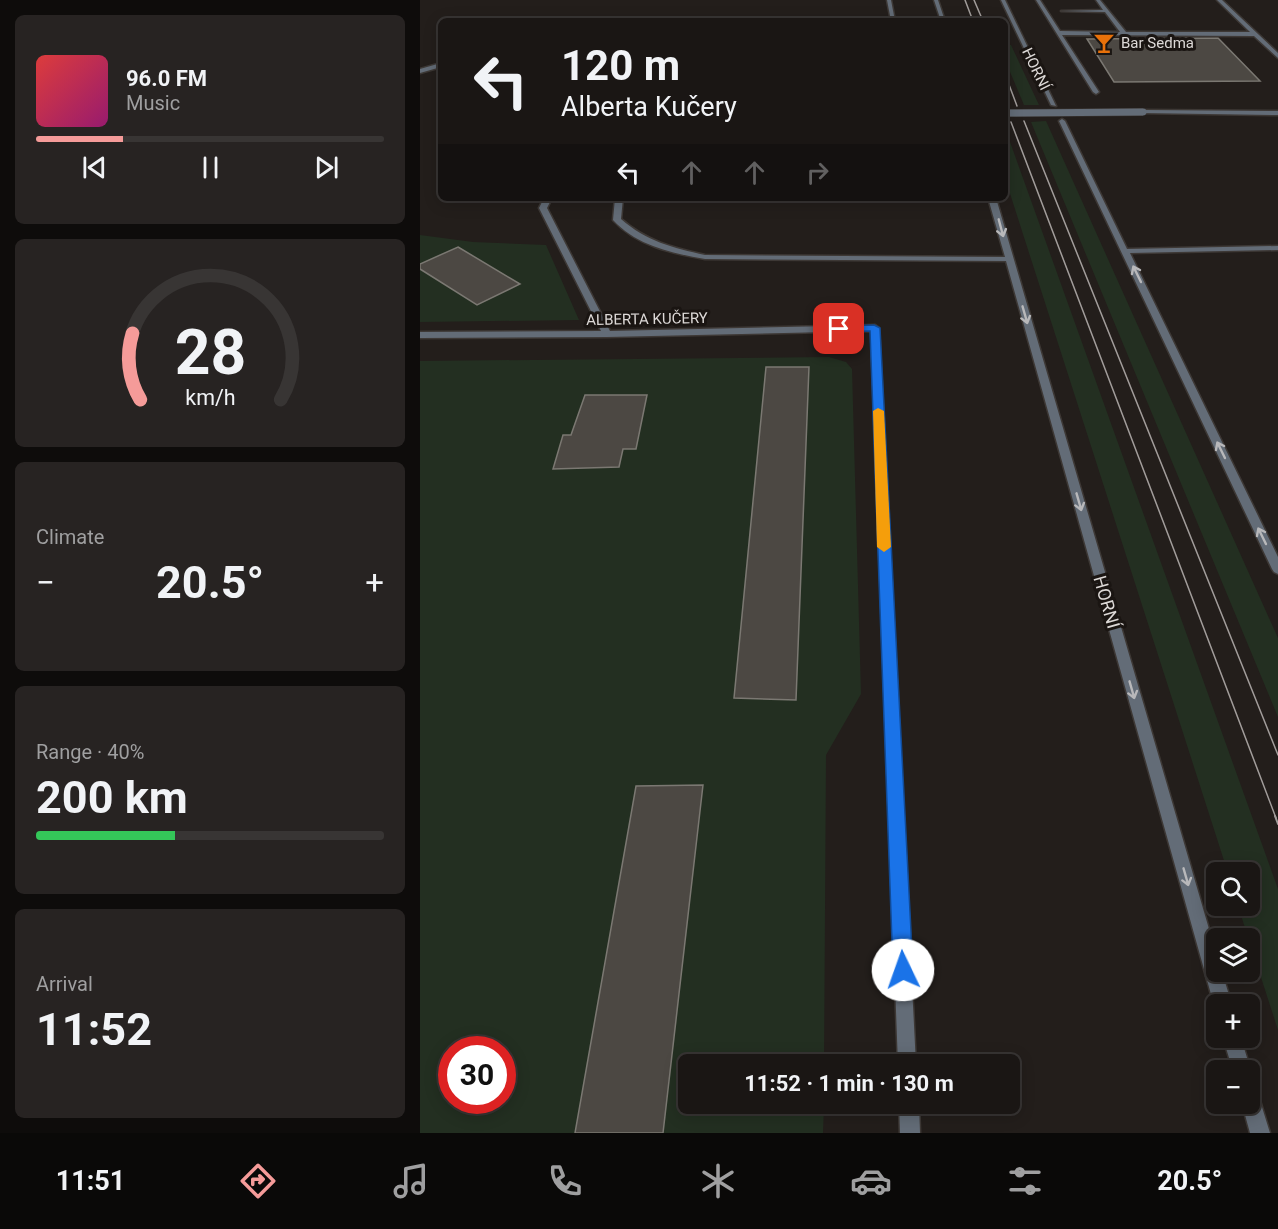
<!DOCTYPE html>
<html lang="en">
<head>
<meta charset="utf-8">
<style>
	:root { --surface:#1a1614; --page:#272322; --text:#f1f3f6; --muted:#9f9fa0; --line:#383534; --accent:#f59b99 }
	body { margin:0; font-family:Roboto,sans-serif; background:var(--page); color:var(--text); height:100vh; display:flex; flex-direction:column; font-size:22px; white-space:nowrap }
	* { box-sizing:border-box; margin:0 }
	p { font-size:20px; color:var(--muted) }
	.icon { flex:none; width:33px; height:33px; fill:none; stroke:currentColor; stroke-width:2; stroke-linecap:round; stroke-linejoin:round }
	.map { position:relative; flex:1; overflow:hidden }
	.drawer { display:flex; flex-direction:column; gap:15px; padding:15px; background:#0e0c0b; width:420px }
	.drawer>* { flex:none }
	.top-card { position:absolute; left:18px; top:18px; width:570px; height:183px; border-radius:9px; box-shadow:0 3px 15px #0003,0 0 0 2px var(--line); background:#1a1614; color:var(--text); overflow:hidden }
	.buttons { position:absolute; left:786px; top:862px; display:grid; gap:12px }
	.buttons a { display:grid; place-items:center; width:54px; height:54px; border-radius:9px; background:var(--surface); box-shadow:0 3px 15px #0003,0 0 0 2px var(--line); font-size:30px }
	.speed { position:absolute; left:18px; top:1036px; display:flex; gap:12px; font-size:30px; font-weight:700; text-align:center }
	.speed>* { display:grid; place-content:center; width:78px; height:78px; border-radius:50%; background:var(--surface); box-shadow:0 3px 15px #0003,0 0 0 2px var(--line); line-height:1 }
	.speed .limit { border:9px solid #d22; background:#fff; color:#111 }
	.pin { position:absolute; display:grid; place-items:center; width:51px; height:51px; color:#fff; margin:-26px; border-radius:12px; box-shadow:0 3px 9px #0006 }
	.me { position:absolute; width:66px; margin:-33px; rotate:357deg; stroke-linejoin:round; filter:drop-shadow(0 0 4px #0008) }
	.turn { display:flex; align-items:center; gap:21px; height:126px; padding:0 24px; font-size:27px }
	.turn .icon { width:78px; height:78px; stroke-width:2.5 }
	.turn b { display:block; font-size:42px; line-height:51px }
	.lanes { display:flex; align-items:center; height:57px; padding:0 24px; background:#0003; justify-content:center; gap:30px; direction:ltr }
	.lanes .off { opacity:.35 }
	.big { font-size:45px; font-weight:700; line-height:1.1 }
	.drawer .tile { flex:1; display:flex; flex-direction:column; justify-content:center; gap:9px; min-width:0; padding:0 21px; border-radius:9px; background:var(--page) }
	.drawer .dial { align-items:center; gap:0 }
	.dial svg { height:156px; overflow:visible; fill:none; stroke:var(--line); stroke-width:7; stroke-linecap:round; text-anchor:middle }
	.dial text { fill:var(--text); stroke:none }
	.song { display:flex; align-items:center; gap:18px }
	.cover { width:72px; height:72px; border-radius:9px; background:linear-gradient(135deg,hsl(0 70% 55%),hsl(320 70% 35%)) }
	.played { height:6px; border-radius:3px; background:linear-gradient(90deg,var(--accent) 25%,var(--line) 25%) }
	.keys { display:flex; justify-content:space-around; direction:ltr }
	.heat { display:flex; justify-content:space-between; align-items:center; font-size:33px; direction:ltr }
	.charge { height:9px; border-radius:4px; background:linear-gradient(90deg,#34c759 40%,var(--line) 0) }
	.trip { position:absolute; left:258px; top:1054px; width:342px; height:60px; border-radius:9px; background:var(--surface); box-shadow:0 3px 15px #0003,0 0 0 2px var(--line); font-weight:700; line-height:60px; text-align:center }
	.tab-bar { display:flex; height:96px; justify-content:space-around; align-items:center; background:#0a0908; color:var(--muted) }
	.tab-bar .icon { width:42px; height:42px }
	.tab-bar .selected { color:var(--accent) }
	.tab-bar b { font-size:27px; color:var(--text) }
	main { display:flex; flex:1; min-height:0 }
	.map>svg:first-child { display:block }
</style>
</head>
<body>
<main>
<section class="drawer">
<div class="tile">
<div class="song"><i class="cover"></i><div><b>96.0 FM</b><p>Music</p></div></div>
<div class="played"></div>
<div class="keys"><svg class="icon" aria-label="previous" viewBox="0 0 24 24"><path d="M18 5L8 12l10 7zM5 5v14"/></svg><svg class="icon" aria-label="pause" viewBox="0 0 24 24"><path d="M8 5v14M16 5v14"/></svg><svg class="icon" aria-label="next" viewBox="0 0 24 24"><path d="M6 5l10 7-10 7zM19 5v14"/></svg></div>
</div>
<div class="tile dial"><svg viewBox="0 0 100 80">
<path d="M14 69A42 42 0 1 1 86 69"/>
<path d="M14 69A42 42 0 0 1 10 35" stroke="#f59b99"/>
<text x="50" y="56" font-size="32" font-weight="700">28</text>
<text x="50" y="72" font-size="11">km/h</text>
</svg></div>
<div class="tile"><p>Climate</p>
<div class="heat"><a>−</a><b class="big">20.5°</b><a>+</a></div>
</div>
<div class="tile"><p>Range · 40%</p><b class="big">200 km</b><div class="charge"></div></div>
<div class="tile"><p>Arrival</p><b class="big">11:52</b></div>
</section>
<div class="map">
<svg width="858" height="1133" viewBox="0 0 858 1133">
	<rect width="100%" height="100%" fill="#231e1b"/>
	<!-- green -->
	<g fill="#232f21" fill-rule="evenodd">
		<path d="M585,45H591L619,105H604L585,60Z"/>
		<path d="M626,121L858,638V717L611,122Z"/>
		<path d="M585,128L858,889V1030L818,906H830V873H808L585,178Z"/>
		<path d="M0,235L53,242L126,245L159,320L0,322Z"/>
		<path d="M409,357L426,362L432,369L441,694L406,755L404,1065H268V1104H404L403,1133H0V361ZM32,1050H82V1101H32Z"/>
	</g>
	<!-- building -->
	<g fill="#4c4843" stroke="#7b7872" stroke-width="1.5">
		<path d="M798,38L840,81L694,82L667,39Z"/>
		<path d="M38,247L100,284L57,305L0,269V264Z"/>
		<path d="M346,367H389L376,700L314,698Z"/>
		<path d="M165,395H227L216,449H203L199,467L133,469L143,435H151Z"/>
		<path d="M283,785L243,1133H155L216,786Z"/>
	</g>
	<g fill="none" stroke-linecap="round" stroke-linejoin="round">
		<defs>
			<g id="street">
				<path d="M467,0H471L475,21H471Z"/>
				<path d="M514,0H518L525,21H521Z"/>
				<path d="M581,0H585L636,106L631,105Z"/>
				<path d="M616,0H620L640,31L700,32L685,12L641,11L683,10L676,0H680L706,32H830L797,0H802L858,53V58L834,36L642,35L679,92L676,94L673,92Z"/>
				<path d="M21,63V67L0,73V69Z"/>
				<path d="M723,110L858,111V115L721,113Z"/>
				<path d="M642,119L645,121L707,249L858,246V250L710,253L858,557V574L854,572L852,569L639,121Z"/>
				<path d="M124,198H132L127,208L190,331L455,325L459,328L496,1065H478L451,331L187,337L0,338V332L181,331L119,208Z"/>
				<path d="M195,198H203L201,219C226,241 253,248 285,255L585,257L568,198H576L796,953V972H802L812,1005H796V1011L794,1005L586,261L285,259C252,253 217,246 193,220Z"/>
				<path d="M803,1038H821L831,1071L830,1075V1071H813Z"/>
				<path d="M830,1089L837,1091L850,1133H830L822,1104H830Z"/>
				<path d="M479,1104H499L500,1133H480Z"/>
			</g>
		</defs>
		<!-- street casing -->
		<use href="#street" stroke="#3d3835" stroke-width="3"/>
		<!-- street -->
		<use href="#street" fill="#636c77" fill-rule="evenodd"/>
		<!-- tram-far1 -->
		<g stroke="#a29d9b" stroke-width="1.5">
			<path d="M545,0L553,21"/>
			<path d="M554,0L563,21"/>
			<path d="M585,74L597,106"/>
			<path d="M604,121L858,755"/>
			<path d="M591,122L856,818"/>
		</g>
		<!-- tram -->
		<path stroke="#a29d9b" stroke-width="2" d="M855,816L858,824"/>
		<defs>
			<path id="street-bridge" d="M585,113L723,112"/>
		</defs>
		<!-- street-bridge casing -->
		<use href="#street-bridge" stroke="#3d3835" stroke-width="8" stroke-linecap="butt"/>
		<!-- street-bridge -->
		<use href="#street-bridge" stroke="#636c77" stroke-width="7"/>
	</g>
	<!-- one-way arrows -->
	<defs><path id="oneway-shaft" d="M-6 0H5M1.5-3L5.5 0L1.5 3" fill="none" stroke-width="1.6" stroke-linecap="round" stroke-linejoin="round" transform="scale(1.5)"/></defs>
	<g stroke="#b8b8ba">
		<use href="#oneway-shaft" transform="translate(581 228) rotate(75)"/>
		<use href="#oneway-shaft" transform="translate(717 274) rotate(-116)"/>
		<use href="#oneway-shaft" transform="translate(605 315) rotate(74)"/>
		<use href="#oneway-shaft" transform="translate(801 450) rotate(-116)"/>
		<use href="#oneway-shaft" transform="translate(659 502) rotate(74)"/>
		<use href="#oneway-shaft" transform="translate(842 536) rotate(-116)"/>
		<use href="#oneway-shaft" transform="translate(712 690) rotate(74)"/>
		<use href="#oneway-shaft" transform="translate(766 877) rotate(74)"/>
	</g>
	<!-- route -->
	<path fill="#1a73e8" stroke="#114b97" stroke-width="1.5" d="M454,325L460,328L493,970L490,977L483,980L476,977L473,970L450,331L419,332L414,329L419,326Z"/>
	<!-- slow -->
	<path fill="#f59e0b" d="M458,408L464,411L471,547L464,552L457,547L453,411Z"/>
	<!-- icons -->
	<defs>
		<symbol id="bar-bare" viewBox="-9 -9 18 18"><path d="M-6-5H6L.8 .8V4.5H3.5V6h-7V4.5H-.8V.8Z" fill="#e8710a" stroke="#1a1512" stroke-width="2.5" paint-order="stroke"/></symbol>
	</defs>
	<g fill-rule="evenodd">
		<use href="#bar-bare" x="669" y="28" width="30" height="30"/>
	</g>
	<g text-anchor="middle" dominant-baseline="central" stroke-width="6" stroke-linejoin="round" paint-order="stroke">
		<!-- far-poi labels -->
		<g font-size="15" fill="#ddd9d7" stroke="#1a1512" text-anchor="start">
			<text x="701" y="43">Bar Sedma</text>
		</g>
		<!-- far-street labels -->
		<g font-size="15" fill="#ddd9d7" stroke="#1a1512">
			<text transform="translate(616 69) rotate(64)">HORNÍ</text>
			<text transform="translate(227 319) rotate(-1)">ALBERTA KUČERY</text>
		</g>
		<!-- street labels -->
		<g font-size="18" fill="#ddd9d7" stroke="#1a1512">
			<text transform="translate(687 602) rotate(74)">HORNÍ</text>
		</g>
	</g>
</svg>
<div class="buttons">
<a><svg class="icon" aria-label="search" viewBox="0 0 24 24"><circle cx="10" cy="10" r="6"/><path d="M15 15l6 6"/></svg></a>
<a><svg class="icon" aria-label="layers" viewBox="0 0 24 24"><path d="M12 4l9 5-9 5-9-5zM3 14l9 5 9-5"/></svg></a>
<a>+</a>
<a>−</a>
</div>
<div class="speed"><div class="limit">30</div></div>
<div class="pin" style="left:419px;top:329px;background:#d93025"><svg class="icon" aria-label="arrive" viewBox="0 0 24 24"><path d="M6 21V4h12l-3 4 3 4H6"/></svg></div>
<svg class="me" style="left:483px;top:970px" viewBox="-20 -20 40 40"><circle r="19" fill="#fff"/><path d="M0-13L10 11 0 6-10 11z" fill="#1a73e8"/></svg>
<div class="trip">11:52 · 1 min · 130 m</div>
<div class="top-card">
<div class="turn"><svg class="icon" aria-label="left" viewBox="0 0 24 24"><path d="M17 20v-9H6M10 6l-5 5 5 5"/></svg><div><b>120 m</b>Alberta Kučery</div></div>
<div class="lanes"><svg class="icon" aria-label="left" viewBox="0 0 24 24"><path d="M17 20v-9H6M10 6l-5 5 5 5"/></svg><svg class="icon off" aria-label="ahead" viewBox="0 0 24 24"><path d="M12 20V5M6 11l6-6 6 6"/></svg><svg class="icon off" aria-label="ahead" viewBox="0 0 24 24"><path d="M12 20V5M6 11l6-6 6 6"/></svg><svg class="icon off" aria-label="right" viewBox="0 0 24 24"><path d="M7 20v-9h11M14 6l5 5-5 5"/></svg></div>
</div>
</div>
</main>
<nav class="tab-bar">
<b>11:51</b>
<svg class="icon selected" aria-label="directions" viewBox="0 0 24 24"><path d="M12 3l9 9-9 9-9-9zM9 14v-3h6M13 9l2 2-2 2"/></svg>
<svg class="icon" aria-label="music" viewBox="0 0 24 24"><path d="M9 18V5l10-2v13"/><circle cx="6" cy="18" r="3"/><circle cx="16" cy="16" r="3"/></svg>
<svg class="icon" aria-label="phone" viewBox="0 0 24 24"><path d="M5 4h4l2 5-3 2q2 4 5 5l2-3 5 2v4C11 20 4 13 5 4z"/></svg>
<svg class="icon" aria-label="climate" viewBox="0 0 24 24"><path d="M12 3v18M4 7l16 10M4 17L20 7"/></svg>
<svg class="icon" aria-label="car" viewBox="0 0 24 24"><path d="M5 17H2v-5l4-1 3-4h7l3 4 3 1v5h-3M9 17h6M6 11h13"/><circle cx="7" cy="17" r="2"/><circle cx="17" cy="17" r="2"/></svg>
<svg class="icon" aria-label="filters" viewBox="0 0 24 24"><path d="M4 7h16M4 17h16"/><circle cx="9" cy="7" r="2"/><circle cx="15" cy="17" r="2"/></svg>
<b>20.5°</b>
</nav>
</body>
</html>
